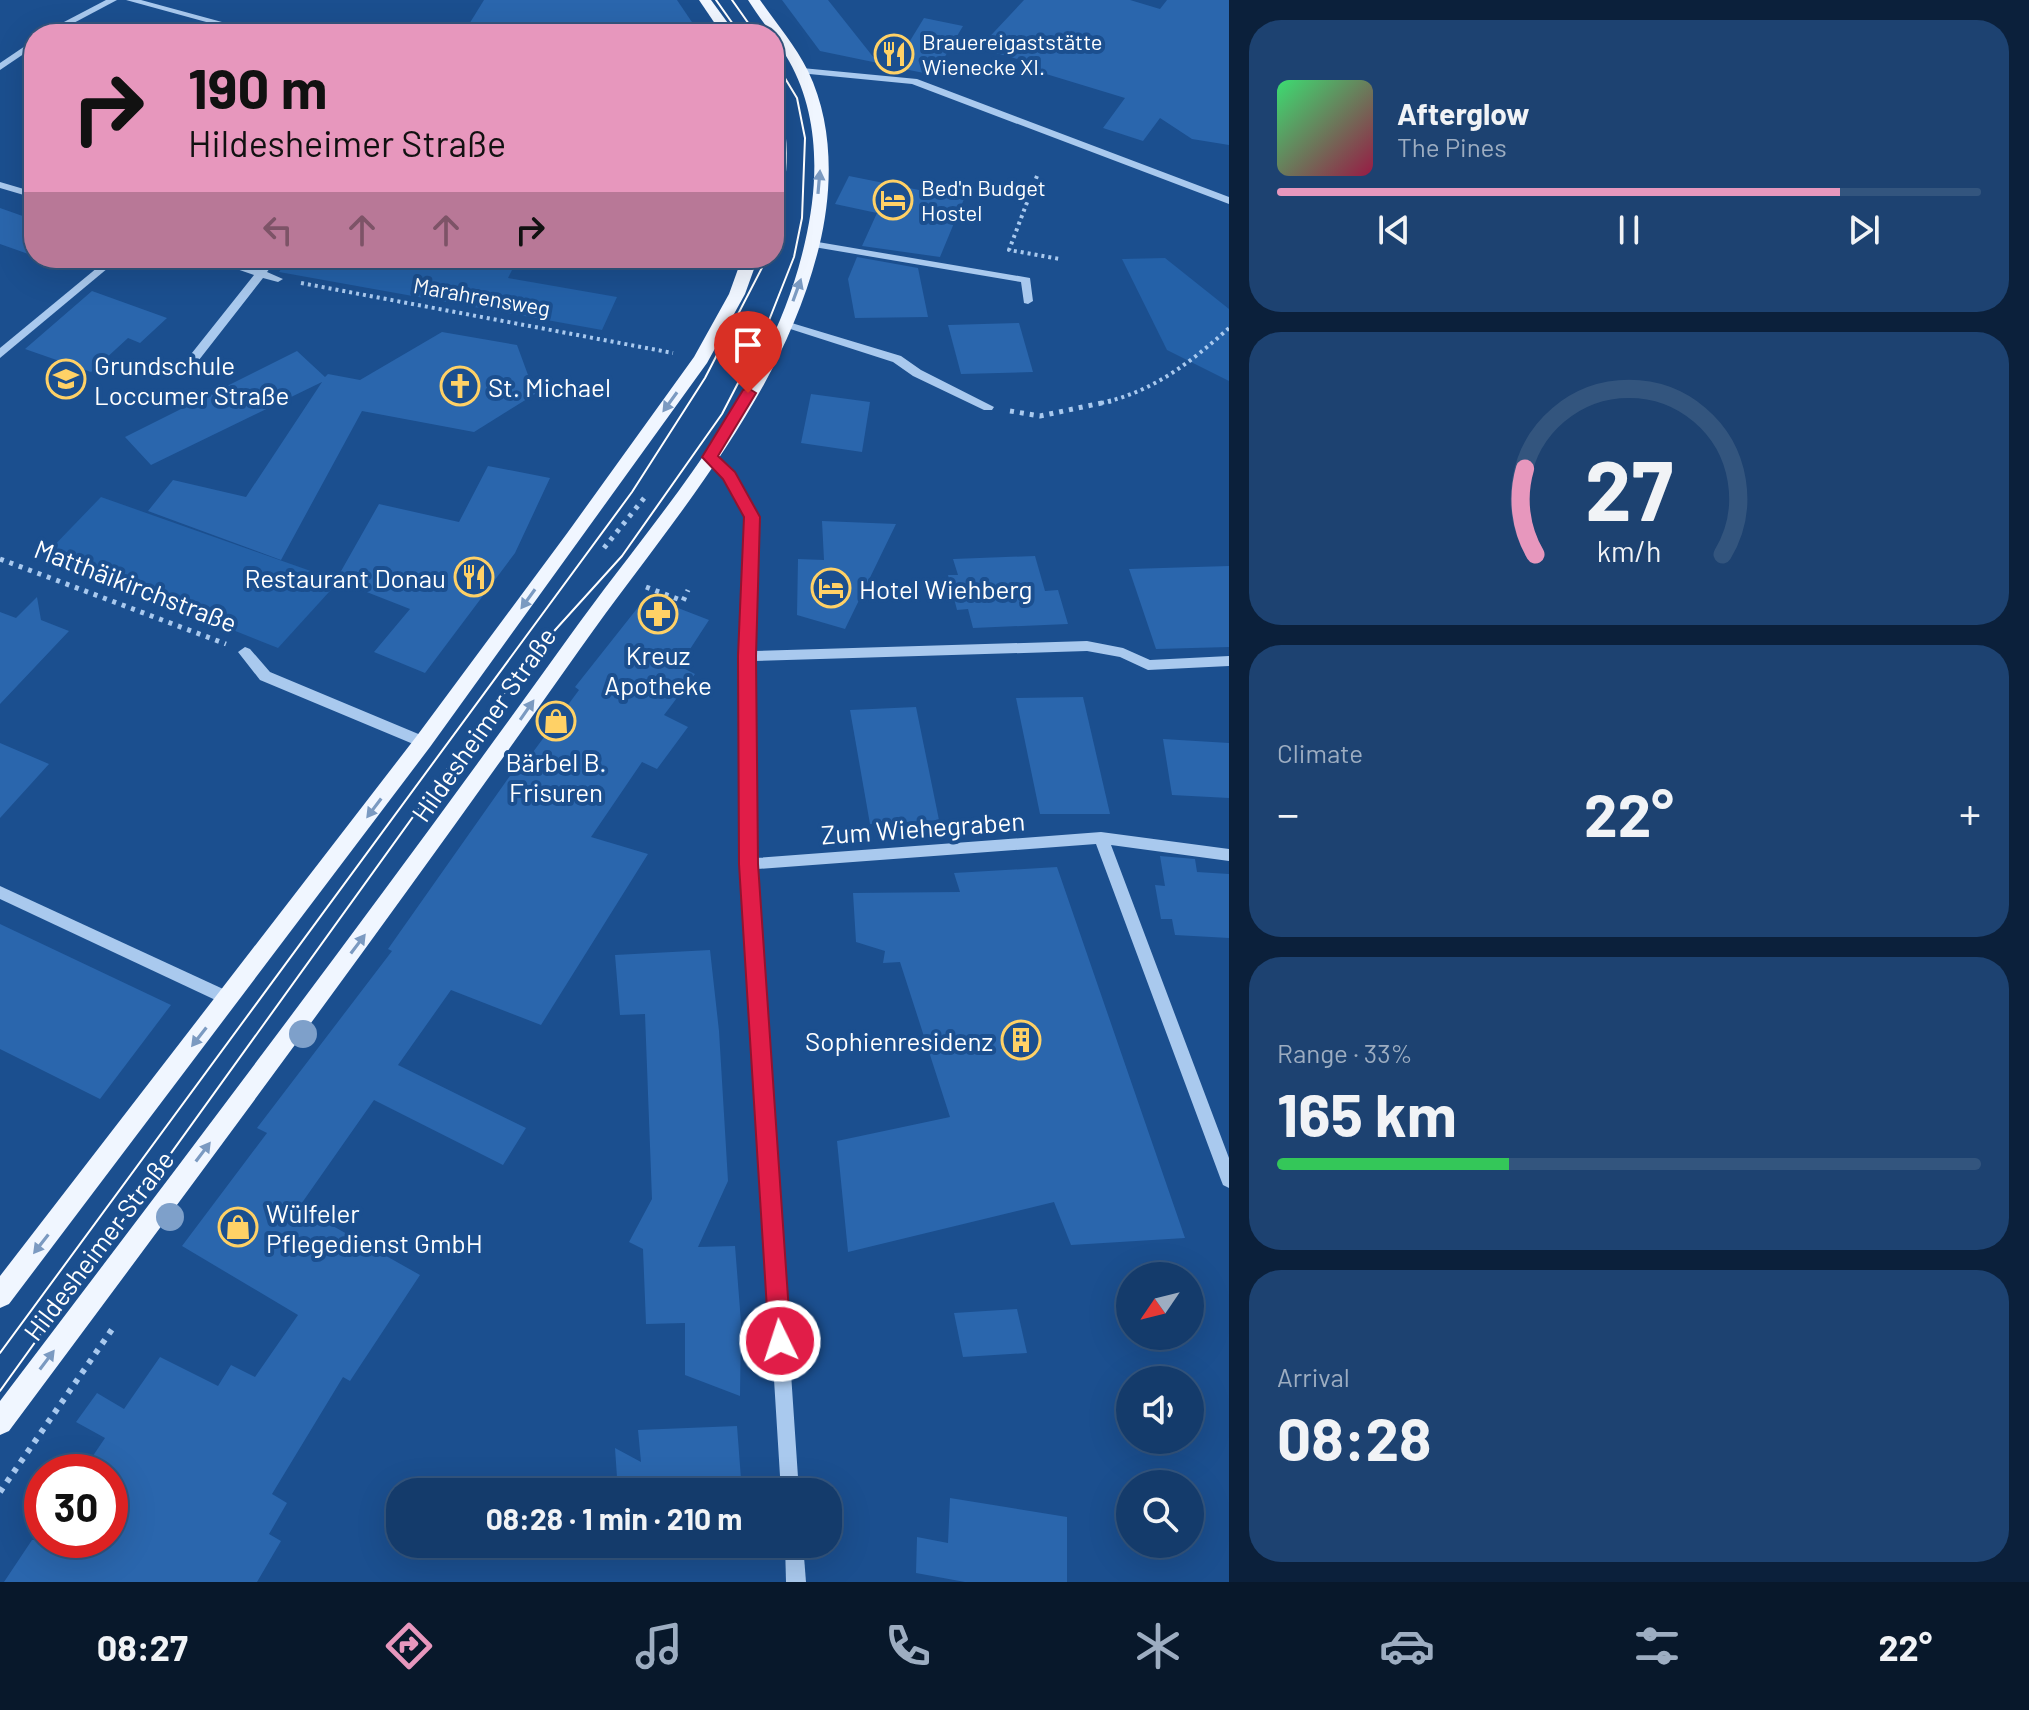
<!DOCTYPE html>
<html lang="en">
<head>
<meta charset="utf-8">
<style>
	:root { --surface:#143b6b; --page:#1d4271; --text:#f1f3f6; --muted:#9dadc1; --line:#33557e; --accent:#e797bd }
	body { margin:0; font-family:Barlow,sans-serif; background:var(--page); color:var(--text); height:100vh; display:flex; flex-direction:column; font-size:30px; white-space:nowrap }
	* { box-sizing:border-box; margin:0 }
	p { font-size:26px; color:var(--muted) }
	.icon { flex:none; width:44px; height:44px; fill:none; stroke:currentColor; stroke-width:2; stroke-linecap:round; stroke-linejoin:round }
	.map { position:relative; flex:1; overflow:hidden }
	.details { display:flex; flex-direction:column; gap:20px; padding:20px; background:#0b203b; width:800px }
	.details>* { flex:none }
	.hud { position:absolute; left:24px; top:24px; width:760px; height:244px; border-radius:32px; box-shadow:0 8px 32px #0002,0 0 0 2px var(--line); background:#e797bd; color:#111; overflow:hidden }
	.needle { width:52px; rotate:235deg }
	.fabs { position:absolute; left:1116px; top:1262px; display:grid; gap:16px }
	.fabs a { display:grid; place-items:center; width:88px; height:88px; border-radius:50%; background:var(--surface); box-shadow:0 8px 32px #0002,0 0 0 2px var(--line); font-size:40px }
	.speed { position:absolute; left:24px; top:1454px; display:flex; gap:16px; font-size:40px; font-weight:700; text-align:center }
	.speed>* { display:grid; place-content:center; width:104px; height:104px; border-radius:50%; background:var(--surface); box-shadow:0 8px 32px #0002,0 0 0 2px var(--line); line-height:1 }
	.speed .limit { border:12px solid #d22; background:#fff; color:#111 }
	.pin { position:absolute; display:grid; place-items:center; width:68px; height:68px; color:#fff; margin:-82px -34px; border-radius:50% 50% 50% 0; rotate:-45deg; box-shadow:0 0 8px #0007 }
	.pin .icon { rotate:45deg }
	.me { position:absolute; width:88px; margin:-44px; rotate:356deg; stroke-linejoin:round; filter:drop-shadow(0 0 6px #0008) }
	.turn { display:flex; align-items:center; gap:28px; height:168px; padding:0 32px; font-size:36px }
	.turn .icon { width:104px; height:104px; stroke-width:2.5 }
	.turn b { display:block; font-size:56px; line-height:68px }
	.lanes { display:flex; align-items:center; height:76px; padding:0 32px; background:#0003; justify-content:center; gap:40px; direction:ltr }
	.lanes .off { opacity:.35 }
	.big { font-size:60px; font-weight:700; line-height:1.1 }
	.details .tile { flex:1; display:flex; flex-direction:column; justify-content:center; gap:12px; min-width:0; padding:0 28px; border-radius:32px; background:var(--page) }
	.details .dial { align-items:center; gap:0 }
	.dial svg { height:208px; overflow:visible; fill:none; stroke:var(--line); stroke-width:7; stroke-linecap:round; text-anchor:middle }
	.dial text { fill:var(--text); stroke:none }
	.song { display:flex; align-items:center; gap:24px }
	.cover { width:96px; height:96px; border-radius:12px; background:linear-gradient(135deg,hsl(140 70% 55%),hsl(340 70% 35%)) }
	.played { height:8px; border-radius:4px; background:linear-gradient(90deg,var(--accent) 80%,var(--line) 80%) }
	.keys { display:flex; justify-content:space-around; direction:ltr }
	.heat { display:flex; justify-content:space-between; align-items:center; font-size:44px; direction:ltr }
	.charge { height:12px; border-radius:6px; background:linear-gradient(90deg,#34c759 33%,var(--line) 0) }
	.trip { position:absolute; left:386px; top:1478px; width:456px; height:80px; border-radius:32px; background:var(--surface); box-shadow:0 8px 32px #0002,0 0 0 2px var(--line); font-weight:700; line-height:80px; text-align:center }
	.tab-bar { display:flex; height:128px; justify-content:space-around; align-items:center; background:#08182b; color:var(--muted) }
	.tab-bar .icon { width:56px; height:56px }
	.tab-bar .selected { color:var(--accent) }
	.tab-bar b { font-size:36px; color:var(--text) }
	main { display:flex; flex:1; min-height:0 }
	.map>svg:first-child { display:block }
</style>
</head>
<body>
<main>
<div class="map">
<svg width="1229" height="1582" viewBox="0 0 1229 1582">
	<rect width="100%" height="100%" fill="#1b4f8f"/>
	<!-- green -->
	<g fill="#2461a8">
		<path d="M289,258H518L508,278L617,297L602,330L279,272Z"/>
		<path d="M1165,258L1229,309V381L1167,350L1122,259Z"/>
		<path d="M101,497L339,581L278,648L45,555Z"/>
	</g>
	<!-- building -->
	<g fill="#2a66ad">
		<path d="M484,0H677L700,34H463Z"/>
		<path d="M782,0H828L878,63L820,51Z"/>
		<path d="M1024,0H1130L1160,9L1167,0H1229V145L1192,139L1160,118L1143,141L1103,128L1125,98L1023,67L1028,62L979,48Z"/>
		<path d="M924,18L963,26L934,75L894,67Z"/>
		<path d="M849,176L964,199L940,257L862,246L877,213L835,204Z"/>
		<path d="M0,208L34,220V256L0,244Z"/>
		<path d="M857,257L918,268L928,317L855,318L848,279Z"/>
		<path d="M92,291L167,318L140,343L128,338L91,372L25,349Z"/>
		<path d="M1019,323L1033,372L961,374L948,325Z"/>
		<path d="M442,332L517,345L535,394L474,432L362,411L281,560L148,511L173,480L246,497L322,382L151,465L125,437L297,351L325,377L328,374L360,380Z"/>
		<path d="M811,394L870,402L862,452L801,443Z"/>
		<path d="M488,466L550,478L515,553L425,673L374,652L410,609L336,580L379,504L459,522Z"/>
		<path d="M822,521L896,524L845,629L797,615L798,559L824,560Z"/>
		<path d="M1035,556L1045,591L1058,590L1068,624L973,628L968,609L957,610L948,575H958L953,559Z"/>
		<path d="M1229,566V647L1156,649L1129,569Z"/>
		<path d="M647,596L709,620L679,666L695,674L664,715L688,727L657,769L642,762L591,837L648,854L541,1025L451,990L398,1065L526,1128L503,1165L374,1100L299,1207L420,1275L350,1381L343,1377L272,1494L287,1503L269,1534L281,1541L257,1582H4L32,1540H110V1472H82L105,1438L76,1422L97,1393L124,1409L160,1357L218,1386L231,1365L255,1377L298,1315L182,1246L267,1133L257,1128L392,951L388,949L512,773L516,775L579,690L575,687Z"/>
		<path d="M37,597L41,620L69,631L0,704V612L16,618Z"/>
		<path d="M1083,697L1110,814H1040L1016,698Z"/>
		<path d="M916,707L939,820L870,824L850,710Z"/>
		<path d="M1163,739L1229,743V798L1172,795Z"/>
		<path d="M0,743L49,764L0,818Z"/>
		<path d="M1160,856L1195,859L1197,872L1229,874V938L1175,935L1172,919H1161L1155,885L1165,886Z"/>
		<path d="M1057,867L1185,1238L1071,1245L1054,1202L848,1252L837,1141L950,1117L900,962L883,963L885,951L856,942L853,893L960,892L954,873Z"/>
		<path d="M0,924L171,1005L100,1099L0,1049Z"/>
		<path d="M710,950L719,1031L728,1181L698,1247L735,1246L741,1322L740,1396L685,1375V1323L646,1324L643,1249L629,1242L652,1199L645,1014L620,1015L615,955Z"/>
		<path d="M1017,1309L1027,1353L963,1357L954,1313Z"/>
		<path d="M737,1426L742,1492H618L615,1448L641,1462L638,1430Z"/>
		<path d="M950,1498L1067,1517V1582H965L916,1573L917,1537L948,1543Z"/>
	</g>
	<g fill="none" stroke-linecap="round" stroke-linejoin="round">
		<!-- path-far2 -->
		<g stroke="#a9c9ee" stroke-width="4" stroke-dasharray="3 4" stroke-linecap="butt">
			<path d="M1037,176L1009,250L1060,259"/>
			<path d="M301,283L673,353"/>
			<path d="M1101,403C1153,392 1191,362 1229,328"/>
		</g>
		<!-- path-far1 -->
		<g stroke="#a9c9ee" stroke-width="5" stroke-dasharray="4 6" stroke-linecap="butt">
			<path d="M1010,411L1040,416L1111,401"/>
			<path d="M604,548L645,497"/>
			<path d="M0,559L226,644"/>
			<path d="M646,587L683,601L688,590"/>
		</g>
		<!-- path -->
		<path stroke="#a9c9ee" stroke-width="6" stroke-dasharray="5 7" stroke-linecap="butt" d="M0,1492L115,1325"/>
		<!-- minor -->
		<g fill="#a9c9ee" fill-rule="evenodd">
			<path d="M106,0H117L53,34H41Z"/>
			<path d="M126,0H141L266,34H250Z"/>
			<path d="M34,40V47L0,70V63Z"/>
			<path d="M802,68L917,79L1229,197V204L912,84L799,73V69Z"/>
			<path d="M0,182L34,192V198L0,188Z"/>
			<path d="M812,241L1030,278L1033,301L1028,304L1024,303L1021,282L808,246L807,244Z"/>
			<path d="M109,258H120L0,358V348Z"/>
			<path d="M205,258H221L258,269L267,258H278L267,272L283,279L278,282L263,278L188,374H180V368L254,275Z"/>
			<path d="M785,321L901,356L921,370L994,407L992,410H984L913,376L893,362L781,326V322Z"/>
			<path d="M710,453L714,454L734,473L758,517L754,651L1087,641L1123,648L1150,660L1229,656V666L1148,670L1120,657L1087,651L754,661L756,858L1101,832L1229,849V861L1111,845L1229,1158V1188L1223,1185L1221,1180L1096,844L757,869L799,1492H781L742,864L740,656L746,517L725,478L704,457Z"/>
			<path d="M245,647L250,649L270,672L428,738L430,742L428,746H418L260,680L238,652Z"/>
			<path d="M0,886L234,994L237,999L234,1004L229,1006L224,1004L0,899Z"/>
			<path d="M785,1544H803L806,1582H786Z"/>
		</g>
		<!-- major -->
		<g fill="#f0f6ff" fill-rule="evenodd">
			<path d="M699,0H711L736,34H722Z"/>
			<path d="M748,0H760C776,23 795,45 808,71C834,125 833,190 819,247C781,401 669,523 580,649C394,913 202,1172 9,1431L0,1435V1401C192,1148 384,895 569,637C657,514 771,394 805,242C819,182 820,116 789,61C777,39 762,22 748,0Z"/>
			<path d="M742,258H758L745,294L707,363L430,747L9,1304L0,1308V1276L416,737L568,532L694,357L729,294Z"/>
		</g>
		<!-- tram -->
		<g stroke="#fff" stroke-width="2">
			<path d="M716,0L740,34"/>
			<path d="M732,0L756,34"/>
			<path d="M774,91C793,139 786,185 774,234"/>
			<path d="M0,1353L632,492L705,378L767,258"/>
			<path d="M0,1391L456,757L537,650L622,556L722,414L764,333L794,257L802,218L805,138L797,98L774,60"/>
		</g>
	</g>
	<!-- trees -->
	<g fill="#7ea0ca">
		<circle cx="303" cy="1034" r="14"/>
		<circle cx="170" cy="1217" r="14"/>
	</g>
	<!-- one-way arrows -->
	<defs><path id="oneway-solid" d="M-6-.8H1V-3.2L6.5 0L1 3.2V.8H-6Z" transform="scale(2)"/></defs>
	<g fill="#7b9ac1">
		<use href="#oneway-solid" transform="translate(819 182) rotate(-85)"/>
		<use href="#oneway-solid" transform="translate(797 290) rotate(-70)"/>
		<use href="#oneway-solid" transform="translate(670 402) rotate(126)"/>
		<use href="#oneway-solid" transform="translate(528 599) rotate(126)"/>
		<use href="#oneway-solid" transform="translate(527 710) rotate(-55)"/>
		<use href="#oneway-solid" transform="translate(374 808) rotate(127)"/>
		<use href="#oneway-solid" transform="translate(358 944) rotate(-53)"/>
		<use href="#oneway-solid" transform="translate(199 1037) rotate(128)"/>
		<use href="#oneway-solid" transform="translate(203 1152) rotate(-53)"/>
		<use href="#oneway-solid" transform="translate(41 1244) rotate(128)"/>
		<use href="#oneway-solid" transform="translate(47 1360) rotate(-53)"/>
	</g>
	<!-- route -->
	<path fill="#e11d48" stroke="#92132f" stroke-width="2" d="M748,388L756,393L718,456L735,472L760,517L756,656L758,864L791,1341L788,1349L780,1352L772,1349L769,1341L739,864L738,656L744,517L723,479L702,457L743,390Z"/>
	<!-- icons -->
	<defs>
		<symbol id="restaurant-ring" viewBox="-11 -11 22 22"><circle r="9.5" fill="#1b4f8f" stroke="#ffd166" stroke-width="1.5"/><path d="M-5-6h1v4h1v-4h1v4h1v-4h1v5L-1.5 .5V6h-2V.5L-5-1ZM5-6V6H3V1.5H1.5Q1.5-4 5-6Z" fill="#ffd166"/></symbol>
		<symbol id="hotel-ring" viewBox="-11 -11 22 22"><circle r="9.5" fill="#1b4f8f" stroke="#ffd166" stroke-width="1.5"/><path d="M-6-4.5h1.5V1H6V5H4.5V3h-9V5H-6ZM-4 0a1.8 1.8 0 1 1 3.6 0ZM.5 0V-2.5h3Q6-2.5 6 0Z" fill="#ffd166"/></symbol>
		<symbol id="school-ring" viewBox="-11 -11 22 22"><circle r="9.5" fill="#1b4f8f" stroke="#ffd166" stroke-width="1.5"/><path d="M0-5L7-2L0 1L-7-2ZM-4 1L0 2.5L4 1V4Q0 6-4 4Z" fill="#ffd166"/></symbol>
		<symbol id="church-ring" viewBox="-11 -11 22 22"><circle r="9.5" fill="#1b4f8f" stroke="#ffd166" stroke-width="1.5"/><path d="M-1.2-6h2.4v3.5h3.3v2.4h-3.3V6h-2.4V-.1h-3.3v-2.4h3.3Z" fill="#ffd166"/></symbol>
		<symbol id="pharmacy-ring" viewBox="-11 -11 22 22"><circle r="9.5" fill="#1b4f8f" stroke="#ffd166" stroke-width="1.5"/><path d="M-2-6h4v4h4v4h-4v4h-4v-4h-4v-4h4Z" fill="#ffd166"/></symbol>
		<symbol id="shop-ring" viewBox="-11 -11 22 22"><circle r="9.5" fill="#1b4f8f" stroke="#ffd166" stroke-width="1.5"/><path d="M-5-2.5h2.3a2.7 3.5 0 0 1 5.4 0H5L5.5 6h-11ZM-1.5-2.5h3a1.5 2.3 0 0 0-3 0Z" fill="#ffd166"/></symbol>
		<symbol id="building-ring" viewBox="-11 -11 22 22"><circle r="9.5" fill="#1b4f8f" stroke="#ffd166" stroke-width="1.5"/><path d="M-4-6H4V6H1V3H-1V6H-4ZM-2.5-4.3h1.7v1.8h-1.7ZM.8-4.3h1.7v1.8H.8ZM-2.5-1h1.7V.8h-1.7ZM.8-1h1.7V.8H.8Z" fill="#ffd166"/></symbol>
	</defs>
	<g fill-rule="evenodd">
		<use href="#restaurant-ring" x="872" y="32" width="44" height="44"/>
		<use href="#hotel-ring" x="871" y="178" width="44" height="44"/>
		<use href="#school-ring" x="44" y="357" width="44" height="44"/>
		<use href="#church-ring" x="438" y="364" width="44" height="44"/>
		<use href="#restaurant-ring" x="452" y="555" width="44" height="44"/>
		<use href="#hotel-ring" x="809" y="566" width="44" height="44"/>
		<use href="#pharmacy-ring" x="636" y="592" width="44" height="44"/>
		<use href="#shop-ring" x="534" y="699" width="44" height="44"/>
		<use href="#building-ring" x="999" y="1018" width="44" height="44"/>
		<use href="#shop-ring" x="216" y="1205" width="44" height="44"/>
	</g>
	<g text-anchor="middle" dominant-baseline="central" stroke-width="8" stroke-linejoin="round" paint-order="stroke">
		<!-- far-poi labels -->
		<g font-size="22" fill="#fff" stroke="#1b4f8f" text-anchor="start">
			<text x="922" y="41">Brauereigaststätte<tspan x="922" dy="25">Wienecke XI.</tspan></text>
			<text x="921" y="187">Bed'n Budget<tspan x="921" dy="25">Hostel</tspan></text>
		</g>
		<!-- far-street labels -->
		<g font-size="22" fill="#fff" stroke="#1b4f8f">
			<text transform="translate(482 296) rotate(10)">Marahrensweg</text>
		</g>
		<!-- poi labels -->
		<g font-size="26" fill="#fff" stroke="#1b4f8f" text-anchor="start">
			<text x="94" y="364">Grundschule<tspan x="94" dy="30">Loccumer Straße</tspan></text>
			<text x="488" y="386">St. Michael</text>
			<text x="446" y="577" text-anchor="end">Restaurant Donau</text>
			<text x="859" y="588">Hotel Wiehberg</text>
			<text x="658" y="654" text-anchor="middle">Kreuz<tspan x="658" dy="30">Apotheke</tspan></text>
			<text x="556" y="761" text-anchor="middle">Bärbel B.<tspan x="556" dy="30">Frisuren</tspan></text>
			<text x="993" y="1040" text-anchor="end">Sophienresidenz</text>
			<text x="266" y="1212">Wülfeler<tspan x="266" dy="30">Pflegedienst GmbH</tspan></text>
		</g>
		<!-- street labels -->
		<g font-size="26" fill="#fff" stroke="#1b4f8f">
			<text transform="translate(136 585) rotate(21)">Matthäikirchstraße</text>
			<text transform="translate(483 724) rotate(-55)">Hildesheimer Straße</text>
			<text transform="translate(923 827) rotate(-4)">Zum Wiehegraben</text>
			<text transform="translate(98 1245) rotate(-53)">Hildesheimer Straße</text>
		</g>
	</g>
</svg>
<div class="fabs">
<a><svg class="needle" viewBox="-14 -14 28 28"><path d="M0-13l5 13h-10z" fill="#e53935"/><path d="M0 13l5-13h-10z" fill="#9dadc1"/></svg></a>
<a><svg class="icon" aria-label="sound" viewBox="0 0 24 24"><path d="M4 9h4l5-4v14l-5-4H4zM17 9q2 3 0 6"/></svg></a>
<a><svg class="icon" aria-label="search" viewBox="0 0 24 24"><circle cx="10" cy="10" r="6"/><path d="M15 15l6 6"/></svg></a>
</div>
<div class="speed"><div class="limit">30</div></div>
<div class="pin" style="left:748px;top:393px;background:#d93025"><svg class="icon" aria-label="arrive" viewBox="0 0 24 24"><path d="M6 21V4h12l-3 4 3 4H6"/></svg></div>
<svg class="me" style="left:780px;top:1341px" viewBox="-20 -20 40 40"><circle r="17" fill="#e11d48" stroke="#fff" stroke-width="3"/><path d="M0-11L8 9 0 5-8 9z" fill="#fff"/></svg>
<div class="trip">08:28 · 1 min · 210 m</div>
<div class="hud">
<div class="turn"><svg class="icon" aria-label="right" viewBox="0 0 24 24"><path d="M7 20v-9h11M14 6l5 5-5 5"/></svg><div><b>190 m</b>Hildesheimer Straße</div></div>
<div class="lanes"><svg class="icon off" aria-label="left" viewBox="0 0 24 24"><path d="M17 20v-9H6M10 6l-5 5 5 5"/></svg><svg class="icon off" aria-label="ahead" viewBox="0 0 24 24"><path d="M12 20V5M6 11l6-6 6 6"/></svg><svg class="icon off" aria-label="ahead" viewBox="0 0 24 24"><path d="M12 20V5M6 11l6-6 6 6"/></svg><svg class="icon" aria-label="right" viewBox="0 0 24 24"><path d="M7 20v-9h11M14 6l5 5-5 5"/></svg></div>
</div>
</div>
<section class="details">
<div class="tile">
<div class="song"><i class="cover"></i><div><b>Afterglow</b><p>The Pines</p></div></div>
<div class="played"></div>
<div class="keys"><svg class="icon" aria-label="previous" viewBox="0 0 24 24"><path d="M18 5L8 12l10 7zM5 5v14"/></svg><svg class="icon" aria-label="pause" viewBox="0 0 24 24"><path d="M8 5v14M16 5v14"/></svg><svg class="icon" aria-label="next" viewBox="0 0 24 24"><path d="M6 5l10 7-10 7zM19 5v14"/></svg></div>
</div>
<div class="tile dial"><svg viewBox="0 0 100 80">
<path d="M14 69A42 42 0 1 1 86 69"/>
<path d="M14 69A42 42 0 0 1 10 36" stroke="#e797bd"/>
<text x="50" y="56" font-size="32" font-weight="700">27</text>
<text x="50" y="72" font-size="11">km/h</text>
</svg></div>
<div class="tile"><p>Climate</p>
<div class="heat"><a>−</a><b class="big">22°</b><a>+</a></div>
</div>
<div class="tile"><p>Range · 33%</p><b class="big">165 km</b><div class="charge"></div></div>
<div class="tile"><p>Arrival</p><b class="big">08:28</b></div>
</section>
</main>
<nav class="tab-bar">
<b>08:27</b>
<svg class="icon selected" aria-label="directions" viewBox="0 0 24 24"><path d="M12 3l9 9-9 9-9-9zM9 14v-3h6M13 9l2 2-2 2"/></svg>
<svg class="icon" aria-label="music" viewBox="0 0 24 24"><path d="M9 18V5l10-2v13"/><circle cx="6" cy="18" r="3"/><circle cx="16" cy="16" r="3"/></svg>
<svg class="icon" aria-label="phone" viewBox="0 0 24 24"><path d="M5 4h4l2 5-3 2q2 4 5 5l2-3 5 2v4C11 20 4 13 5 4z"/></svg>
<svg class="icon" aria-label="climate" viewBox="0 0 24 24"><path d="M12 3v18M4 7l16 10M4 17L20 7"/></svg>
<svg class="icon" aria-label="car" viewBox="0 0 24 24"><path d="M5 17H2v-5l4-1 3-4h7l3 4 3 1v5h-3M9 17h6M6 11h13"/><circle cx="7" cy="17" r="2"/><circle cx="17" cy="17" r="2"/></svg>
<svg class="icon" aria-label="filters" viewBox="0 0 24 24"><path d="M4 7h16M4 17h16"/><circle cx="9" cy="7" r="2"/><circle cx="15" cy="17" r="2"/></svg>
<b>22°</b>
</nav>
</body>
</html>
